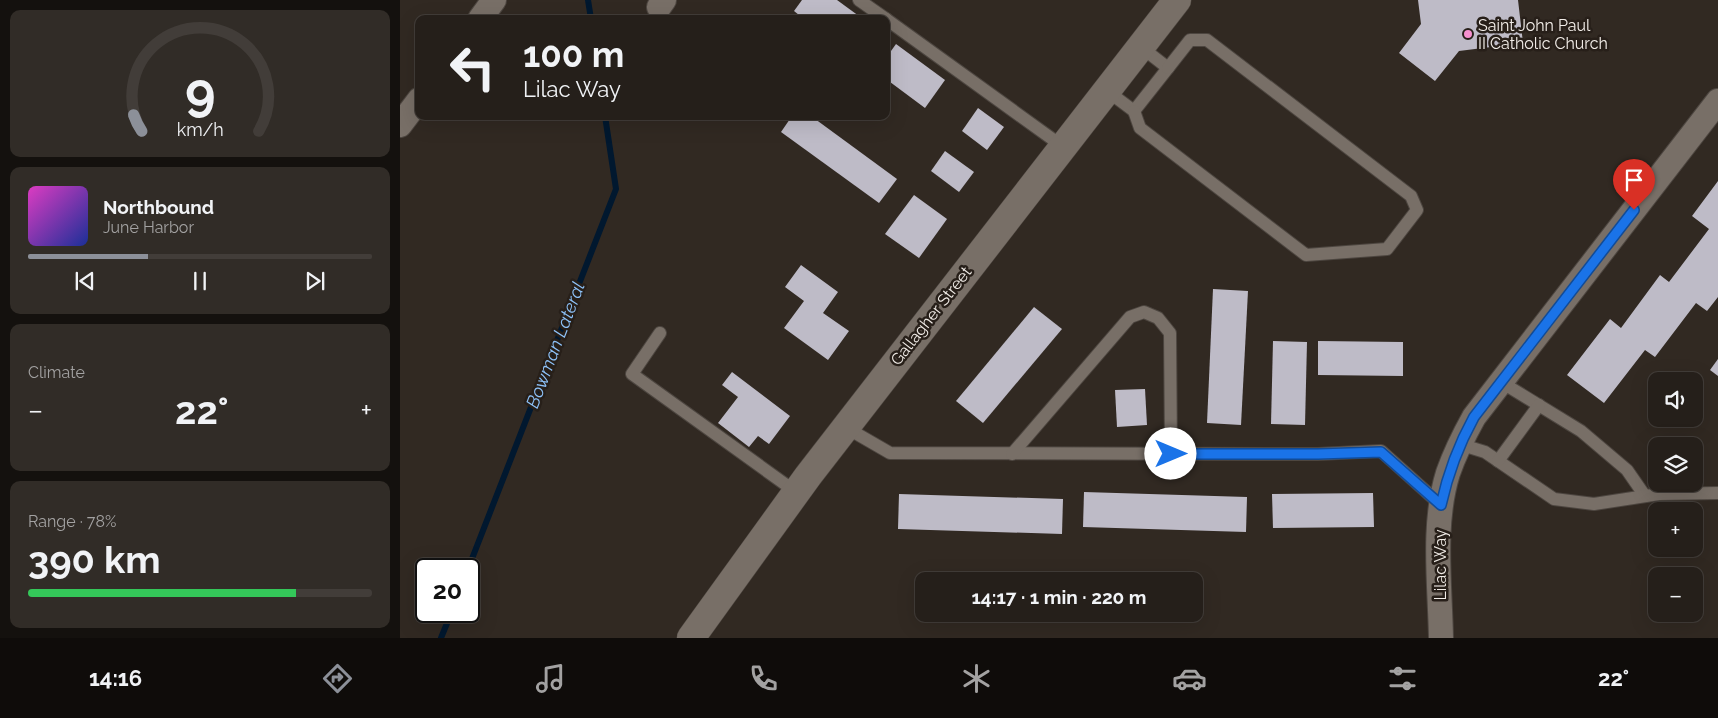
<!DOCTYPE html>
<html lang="en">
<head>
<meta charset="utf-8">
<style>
	:root { --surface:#251f1a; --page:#312c27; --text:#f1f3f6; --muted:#a3a2a2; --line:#423d39; --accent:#8c9099 }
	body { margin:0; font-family:Raleway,sans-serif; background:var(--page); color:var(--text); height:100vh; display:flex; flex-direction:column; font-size:19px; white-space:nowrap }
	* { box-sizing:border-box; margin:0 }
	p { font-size:16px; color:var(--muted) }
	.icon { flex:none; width:28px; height:28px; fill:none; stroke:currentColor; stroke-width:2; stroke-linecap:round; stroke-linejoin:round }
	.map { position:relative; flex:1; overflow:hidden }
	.sheet { display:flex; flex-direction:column; gap:10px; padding:10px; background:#14110e; width:400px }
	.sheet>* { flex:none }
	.hud { position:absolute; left:15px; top:15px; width:475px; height:105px; border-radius:10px; box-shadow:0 5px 20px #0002,0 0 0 1px var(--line); background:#251f1a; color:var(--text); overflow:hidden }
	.controls { position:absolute; left:1248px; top:372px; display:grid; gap:10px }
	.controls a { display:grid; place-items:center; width:55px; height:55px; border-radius:10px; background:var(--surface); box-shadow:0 5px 20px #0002,0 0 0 1px var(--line); font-size:25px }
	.speed { position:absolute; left:15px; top:558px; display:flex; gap:10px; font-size:25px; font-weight:700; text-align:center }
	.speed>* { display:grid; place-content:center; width:65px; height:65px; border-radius:50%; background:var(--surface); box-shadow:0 5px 20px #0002,0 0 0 1px var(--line); line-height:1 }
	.speed .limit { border:2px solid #111; border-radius:8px; background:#fff; color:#111 }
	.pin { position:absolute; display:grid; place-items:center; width:42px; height:42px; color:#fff; margin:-51px -21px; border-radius:50% 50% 50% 0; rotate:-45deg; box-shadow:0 0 5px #0007 }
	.pin .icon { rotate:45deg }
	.me { position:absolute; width:55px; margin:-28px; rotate:90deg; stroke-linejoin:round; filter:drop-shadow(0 0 4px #0008) }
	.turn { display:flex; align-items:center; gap:18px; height:105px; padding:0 25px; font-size:22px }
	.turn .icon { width:65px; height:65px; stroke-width:2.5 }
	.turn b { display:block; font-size:35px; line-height:42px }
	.big { font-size:38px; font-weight:700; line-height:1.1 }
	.sheet .tile { flex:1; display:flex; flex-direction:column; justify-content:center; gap:8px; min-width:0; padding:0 18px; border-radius:10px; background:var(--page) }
	.sheet .dial { align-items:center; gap:0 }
	.dial svg { height:130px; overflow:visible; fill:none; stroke:var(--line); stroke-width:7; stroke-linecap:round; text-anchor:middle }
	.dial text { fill:var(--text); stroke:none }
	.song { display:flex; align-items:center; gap:15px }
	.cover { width:60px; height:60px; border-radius:8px; background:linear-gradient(135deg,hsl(310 70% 55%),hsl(230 70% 35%)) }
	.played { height:5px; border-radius:2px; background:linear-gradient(90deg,var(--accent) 35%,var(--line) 35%) }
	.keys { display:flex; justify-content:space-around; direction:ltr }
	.heat { display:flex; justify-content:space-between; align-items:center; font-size:28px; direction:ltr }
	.charge { height:8px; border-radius:4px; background:linear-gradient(90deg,#34c759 78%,var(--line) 0) }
	.trip { position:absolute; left:515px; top:572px; width:288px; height:50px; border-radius:10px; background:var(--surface); box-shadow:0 5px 20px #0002,0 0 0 1px var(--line); font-weight:700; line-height:50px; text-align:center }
	.tabs { display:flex; height:80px; justify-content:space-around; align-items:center; background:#0f0c0a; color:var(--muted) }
	.tabs .icon { width:35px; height:35px }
	.tabs .on { color:var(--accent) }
	.tabs b { font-size:22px; color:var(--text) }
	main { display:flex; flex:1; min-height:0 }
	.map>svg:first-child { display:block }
</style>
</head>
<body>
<main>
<section class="sheet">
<div class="tile dial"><svg viewBox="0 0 100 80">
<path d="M14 69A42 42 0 1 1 86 69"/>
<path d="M14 69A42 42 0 0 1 9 59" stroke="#8c9099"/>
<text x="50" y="56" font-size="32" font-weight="700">9</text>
<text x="50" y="72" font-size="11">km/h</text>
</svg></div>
<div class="tile">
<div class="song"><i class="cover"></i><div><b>Northbound</b><p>June Harbor</p></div></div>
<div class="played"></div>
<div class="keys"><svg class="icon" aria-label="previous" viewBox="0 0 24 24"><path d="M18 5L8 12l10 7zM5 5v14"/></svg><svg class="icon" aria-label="pause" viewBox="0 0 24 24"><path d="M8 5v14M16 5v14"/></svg><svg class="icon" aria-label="next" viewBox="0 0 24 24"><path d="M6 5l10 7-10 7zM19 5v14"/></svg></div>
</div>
<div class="tile"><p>Climate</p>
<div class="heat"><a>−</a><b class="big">22°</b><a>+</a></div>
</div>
<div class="tile"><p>Range · 78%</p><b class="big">390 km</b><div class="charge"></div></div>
</section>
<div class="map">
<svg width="1318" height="638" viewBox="0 0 1318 638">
	<rect width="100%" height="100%" fill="#312922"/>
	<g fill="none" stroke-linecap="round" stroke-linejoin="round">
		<!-- stream -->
		<g stroke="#01182f" stroke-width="6">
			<path d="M188,0L191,19"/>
			<path d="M68,569L216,189L205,116"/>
			<path d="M41,638L52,611"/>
		</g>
	</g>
	<!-- building -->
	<g fill="#bebbc7">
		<path d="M402,0H437L463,19H404L394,11Z"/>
		<path d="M1018,0H1118L1123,43L1059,51L1035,81L999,53L1021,24Z"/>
		<path d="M496,44L545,80L525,108L486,79V58Z"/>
		<path d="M578,108L604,127L587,150L562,131Z"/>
		<path d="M392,116H411L497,179L479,203L381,132Z"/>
		<path d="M545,151L574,172L559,192L531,171Z"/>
		<path d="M1318,181V297L1307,311L1296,303L1255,357L1245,350L1204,403L1167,375L1210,319L1221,328L1260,275L1269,282L1309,229L1292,216Z"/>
		<path d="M514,195L547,219L519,258L485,234Z"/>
		<path d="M401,265L438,292L423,313L449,331L428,360L384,328L404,301L385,287Z"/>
		<path d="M813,289L848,291L841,425L807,423Z"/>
		<path d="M634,307L662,329L583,423L556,401Z"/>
		<path d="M873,341L907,342L905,425L871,424Z"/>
		<path d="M918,341L1003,342V376L918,375Z"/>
		<path d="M1318,359V376L1310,370Z"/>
		<path d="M332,372L390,416L369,444L358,436L349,447L318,423L338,397L322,385Z"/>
		<path d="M745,389L747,425L717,427L715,390Z"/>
		<path d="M684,492L847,497L846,532L683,527Z"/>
		<path d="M973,493L974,527L873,528L872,494Z"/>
		<path d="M499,494L663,499L662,534L498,529Z"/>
	</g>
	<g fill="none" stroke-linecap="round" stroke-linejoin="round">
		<defs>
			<g id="service">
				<path d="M459,0L486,19"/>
				<path d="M486,19L662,146"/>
				<path d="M706,90L734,111L768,68L741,47"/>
				<path d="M734,111L740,128L906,255L987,249L1017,210L1011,196L807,40H790L768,68"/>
				<path d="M260,333L232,374L396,492"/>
				<path d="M1101,382L1181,431L1227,470L1245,496"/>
				<path d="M445,427L490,453L918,454L981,451L1041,505"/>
				<path d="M1059,444L1085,452L1154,499L1194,504L1259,494L1318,493"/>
				<path d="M612,454L730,317L744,312L758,318L770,333L771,453"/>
				<path d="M1098,461L1139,405"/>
			</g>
			<g id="minor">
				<path d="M259,7L264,0"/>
				<path d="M80,19L94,0"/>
				<path d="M0,125L19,100"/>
				<path d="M1041,638C1040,585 1032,524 1048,473C1055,453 1064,435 1074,417L1318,101"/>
			</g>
			<path id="tertiary" d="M291,638L408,476L777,0"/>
		</defs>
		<!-- service casing -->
		<use href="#service" stroke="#4d4640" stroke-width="14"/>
		<!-- minor casing -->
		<use href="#minor" stroke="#4d4640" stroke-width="26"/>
		<!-- tertiary casing -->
		<use href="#tertiary" stroke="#4d4640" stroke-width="29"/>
		<!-- service -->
		<use href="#service" stroke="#786f67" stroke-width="12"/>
		<!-- minor -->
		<use href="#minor" stroke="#786f67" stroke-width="24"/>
		<!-- tertiary -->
		<use href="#tertiary" stroke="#786f67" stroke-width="28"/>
	</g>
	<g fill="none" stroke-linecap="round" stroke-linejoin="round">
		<defs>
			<path id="route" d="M771,454H918L981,452L1041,505C1048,473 1058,446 1074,417L1234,210"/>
		</defs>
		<!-- route casing -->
		<use href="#route" stroke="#114b97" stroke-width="12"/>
		<!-- route -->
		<use href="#route" stroke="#1a73e8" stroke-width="9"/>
	</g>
	<!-- markers -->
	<circle fill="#f690cf" stroke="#271f19" stroke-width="2" cx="1068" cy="34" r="5"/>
	<g text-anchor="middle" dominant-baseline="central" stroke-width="5" stroke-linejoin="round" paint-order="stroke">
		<!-- poi labels -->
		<g font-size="16" fill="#f2ede8" stroke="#271f19" text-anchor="start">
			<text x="1078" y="25">Saint John Paul<tspan x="1078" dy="18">II Catholic Church</tspan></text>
		</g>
		<!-- street labels -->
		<g font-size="16" fill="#f2ede8" stroke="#271f19">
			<text transform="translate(531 316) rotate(-52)">Gallagher Street</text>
			<text transform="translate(1040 565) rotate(-90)">Lilac Way</text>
		</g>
		<!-- water labels -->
		<g font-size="18" font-style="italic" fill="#8ec3fa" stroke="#271f19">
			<text transform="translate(155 345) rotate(-69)">Bowman Lateral</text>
		</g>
	</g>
</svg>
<div class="controls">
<a><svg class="icon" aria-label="sound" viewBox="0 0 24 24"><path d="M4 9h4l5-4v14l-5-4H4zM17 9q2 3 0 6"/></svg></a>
<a><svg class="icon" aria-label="layers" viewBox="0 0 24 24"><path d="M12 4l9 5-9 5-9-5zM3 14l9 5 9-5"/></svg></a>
<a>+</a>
<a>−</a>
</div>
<div class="speed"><div class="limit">20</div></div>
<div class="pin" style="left:1234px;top:210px;background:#d93025"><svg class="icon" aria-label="arrive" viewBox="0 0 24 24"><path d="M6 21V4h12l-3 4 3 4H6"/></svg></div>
<svg class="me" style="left:771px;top:454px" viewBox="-20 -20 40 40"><circle r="19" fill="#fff"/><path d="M0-13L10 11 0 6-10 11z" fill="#1a73e8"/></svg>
<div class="trip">14:17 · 1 min · 220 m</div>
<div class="hud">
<div class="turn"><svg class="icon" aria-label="left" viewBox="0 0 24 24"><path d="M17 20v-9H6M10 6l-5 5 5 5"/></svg><div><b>100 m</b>Lilac Way</div></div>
</div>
</div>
</main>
<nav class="tabs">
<b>14:16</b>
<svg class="icon on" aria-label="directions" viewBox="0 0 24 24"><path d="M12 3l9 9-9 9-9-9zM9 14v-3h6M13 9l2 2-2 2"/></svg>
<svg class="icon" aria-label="music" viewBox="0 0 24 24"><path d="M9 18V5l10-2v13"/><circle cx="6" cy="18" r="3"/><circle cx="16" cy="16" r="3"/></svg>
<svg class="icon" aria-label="phone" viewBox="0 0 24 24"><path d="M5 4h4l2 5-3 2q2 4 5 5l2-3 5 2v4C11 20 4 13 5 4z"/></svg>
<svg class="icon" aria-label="climate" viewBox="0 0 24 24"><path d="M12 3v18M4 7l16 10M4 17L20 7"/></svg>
<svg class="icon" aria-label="car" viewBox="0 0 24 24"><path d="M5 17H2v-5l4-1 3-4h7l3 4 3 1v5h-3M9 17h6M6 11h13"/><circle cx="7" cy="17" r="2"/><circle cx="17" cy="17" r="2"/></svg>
<svg class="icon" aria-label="filters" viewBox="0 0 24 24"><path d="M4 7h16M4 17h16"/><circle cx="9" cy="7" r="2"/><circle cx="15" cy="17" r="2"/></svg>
<b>22°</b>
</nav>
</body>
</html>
